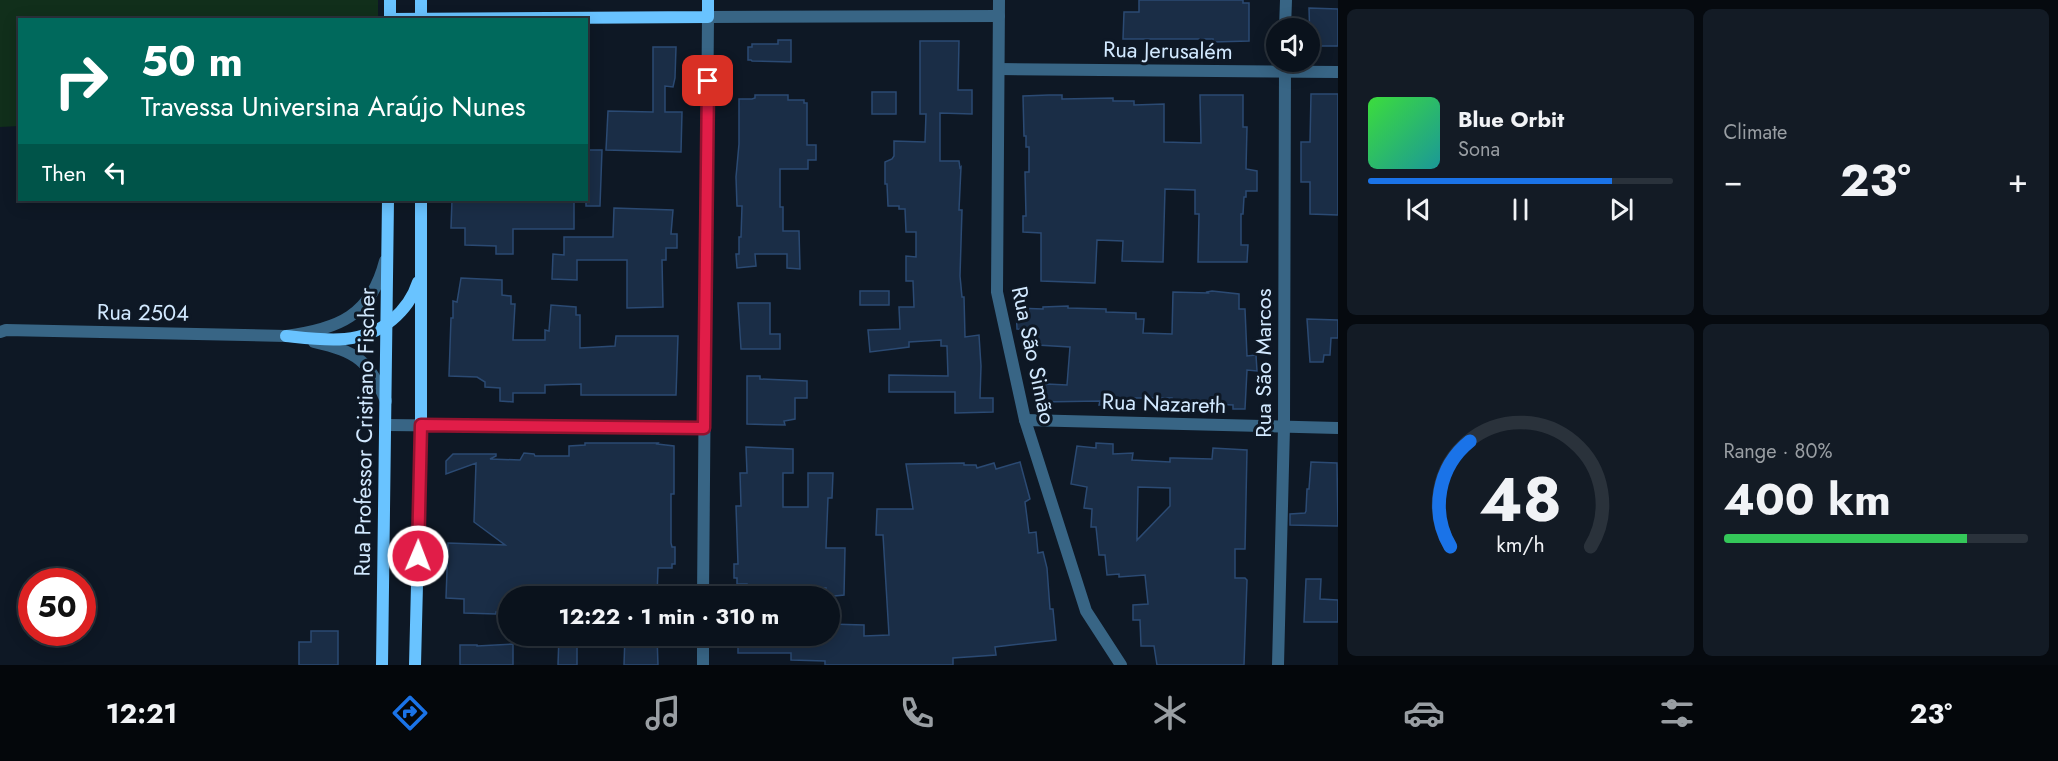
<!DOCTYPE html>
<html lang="en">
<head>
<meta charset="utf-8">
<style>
	:root { --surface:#0a121c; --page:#131b25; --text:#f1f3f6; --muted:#999ea3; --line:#2a323b; --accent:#1a73e8 }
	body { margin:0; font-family:Jost,sans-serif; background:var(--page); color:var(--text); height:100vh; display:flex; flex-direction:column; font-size:22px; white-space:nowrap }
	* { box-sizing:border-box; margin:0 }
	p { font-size:20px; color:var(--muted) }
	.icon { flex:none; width:33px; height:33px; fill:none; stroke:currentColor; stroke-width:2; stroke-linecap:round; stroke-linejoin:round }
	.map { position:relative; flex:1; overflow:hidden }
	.sheet { display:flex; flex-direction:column; gap:9px; padding:9px; background:#060a0f; width:720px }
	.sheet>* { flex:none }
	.banner { position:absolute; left:18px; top:18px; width:570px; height:183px; border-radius:0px; box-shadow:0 3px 15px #0003,0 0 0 2px var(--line); background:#00695c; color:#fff; overflow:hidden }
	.tools { position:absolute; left:1266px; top:18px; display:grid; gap:12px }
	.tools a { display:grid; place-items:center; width:54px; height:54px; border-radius:50%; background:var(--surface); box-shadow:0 3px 15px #0003,0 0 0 2px var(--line); font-size:30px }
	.speed { position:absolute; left:18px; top:568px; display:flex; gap:12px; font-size:30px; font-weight:700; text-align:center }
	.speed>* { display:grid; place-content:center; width:78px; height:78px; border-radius:50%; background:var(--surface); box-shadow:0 3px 15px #0003,0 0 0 2px var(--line); line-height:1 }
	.speed .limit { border:9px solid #d22; background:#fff; color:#111 }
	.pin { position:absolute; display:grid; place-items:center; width:51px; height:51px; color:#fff; margin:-26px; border-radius:12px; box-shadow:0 3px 9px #0006 }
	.me { position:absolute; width:66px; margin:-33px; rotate:1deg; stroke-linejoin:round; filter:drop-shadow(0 0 4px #0008) }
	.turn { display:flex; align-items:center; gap:21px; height:126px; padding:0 24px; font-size:27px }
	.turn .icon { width:78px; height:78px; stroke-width:2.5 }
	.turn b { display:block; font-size:42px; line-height:51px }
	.then { display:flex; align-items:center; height:57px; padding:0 24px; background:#0003; gap:12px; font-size:22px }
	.big { font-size:45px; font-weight:700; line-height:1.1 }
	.sheet .tile { flex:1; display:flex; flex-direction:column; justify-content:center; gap:9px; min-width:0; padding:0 21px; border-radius:9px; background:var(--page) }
	.sheet .dial { align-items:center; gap:0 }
	.dial svg { height:156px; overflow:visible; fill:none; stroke:var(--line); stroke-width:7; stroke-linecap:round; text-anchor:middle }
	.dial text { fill:var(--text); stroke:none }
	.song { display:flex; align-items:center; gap:18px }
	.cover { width:72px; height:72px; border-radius:9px; background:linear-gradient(135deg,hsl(120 70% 55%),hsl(180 70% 35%)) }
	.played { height:6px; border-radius:3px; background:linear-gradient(90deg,var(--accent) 80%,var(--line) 80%) }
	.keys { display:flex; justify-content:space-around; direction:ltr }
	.heat { display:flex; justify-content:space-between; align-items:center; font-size:33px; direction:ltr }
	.charge { height:9px; border-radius:4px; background:linear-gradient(90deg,#34c759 80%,var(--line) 0) }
	.sheet .tiles { flex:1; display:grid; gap:9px; grid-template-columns:repeat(2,1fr) }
	.trip { position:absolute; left:498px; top:586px; width:342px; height:60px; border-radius:30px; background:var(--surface); box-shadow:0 3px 15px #0003,0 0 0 2px var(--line); font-weight:700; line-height:60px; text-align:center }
	.dock { display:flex; height:96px; justify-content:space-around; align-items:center; background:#04070b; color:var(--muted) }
	.dock .icon { width:42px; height:42px }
	.dock .current { color:var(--accent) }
	.dock b { font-size:27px; color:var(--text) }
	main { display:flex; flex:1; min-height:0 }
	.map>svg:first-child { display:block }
</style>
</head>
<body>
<main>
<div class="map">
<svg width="1338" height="665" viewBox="0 0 1338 665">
	<rect width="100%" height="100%" fill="#0e1825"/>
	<!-- green -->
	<path fill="#112f1b" d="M0,0H378V19L20,20L19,126L0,127Z"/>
	<!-- building -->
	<g fill="#1a2d46" stroke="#2b4a73" stroke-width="1.5" fill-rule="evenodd">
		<path d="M1139,0H1243V3H1249V41L1213,42V39H1123L1124,12H1139Z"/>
		<path d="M1309,8L1338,9V46H1317V41L1310,42Z"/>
		<path d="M778,40H791V62L752,61L751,60H748V47H752V44H778Z"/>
		<path d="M920,41H959L958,90H972V114L940,113V161H959L960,168L961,167L959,210H962L960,276L962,297H964L965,337L979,335L981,366L980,398H993V412L955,413V392H889V375L948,376L947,346H941V340L909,342V347L870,352L868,330L900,329L899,307H914L913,281H906V256L916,257V232H906L905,209H899V206H888L887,184H885V162L892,159L894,156V141L925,142L926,114H920Z"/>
		<path d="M653,47H676L675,78L673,87L665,86V112H682L681,152L606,150L608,111L653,112Z"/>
		<rect x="872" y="92" width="24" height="22"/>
		<path d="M1311,94H1338V215L1310,214V182H1301V142H1310Z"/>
		<path d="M755,95H788V100H804V103H807V145H816V160H808V169H780V207H783V231H799L800,269L787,268V254H755L756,266L737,268L736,254H739V237H741L742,206H737L736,177L739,144V99H752L755,98Z"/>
		<path d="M1049,95H1062V99L1113,98V101H1134V105L1164,104V142L1201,143L1200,95H1243V127H1247L1246,169L1257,171V191H1246V197H1244L1243,214H1241V245H1248L1247,262H1198L1199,214H1195V190L1165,189L1163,262L1122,261L1123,241L1097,240L1095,283L1041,281V233L1023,232V216H1026L1025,172H1029V147H1026V136H1024L1023,96Z"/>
		<path d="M586,150H602L600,206H586Z"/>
		<path d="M452,200H574V229H513V254H496V246L465,245V228H451Z"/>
		<path d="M614,208L673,210L671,234H677V248H666V260H662L663,307L627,308V260H577V280L552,279L553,254L564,255V237H613Z"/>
		<path d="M461,278L502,280V295L511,296V304H515L513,340H545V330L549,331L551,305L576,307V315H580V348L615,346L616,336H678L676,395H581V384L545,385V393H513V402L500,401V388L485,387V382L477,377L449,376L451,318H453V301L457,302Z"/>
		<rect x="860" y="291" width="29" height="14"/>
		<path d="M1212,291L1239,294V309H1245L1247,356L1256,355L1257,371L1247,370L1245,409H1233V405L1192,403V407L1172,406V398H1134V405H1099L1100,401L1041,402L1038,389L1047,384L1067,385L1070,347L1037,345L1038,330L1017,329L1016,308L1043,309V307L1068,306V308L1106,309V312L1136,313V319H1144L1143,333L1172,334L1173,292L1208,293L1207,292Z"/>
		<path d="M738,303H770V334H780V349H741Z"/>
		<path d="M1307,319L1338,320V338H1331L1330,355H1324L1323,362H1310Z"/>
		<path d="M747,376H760V379L807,381V398H795V419L784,421L785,425L747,424Z"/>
		<path d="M585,443H658L657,444L674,446V494H671V543L672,547H675V564H672V568H658L657,597H595V587H569V597H508V612H496V614L464,613V599L446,598L448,543L505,545L474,522L476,463L446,474V461L453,454H496V456L490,459L520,460L524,453L534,454L535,456H569V446L585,445Z"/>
		<path d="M1096,443L1113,444V454L1133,453L1132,460L1170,462V458H1174L1212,459L1213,448L1247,450L1245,549H1235V578H1245L1247,580L1244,665H1157L1154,646H1141L1140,620H1133V605L1148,604L1145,575L1119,577V574L1107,575L1105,555H1099L1096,527H1091L1092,509L1084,508L1087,487L1071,484L1077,446L1096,448ZM1138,487L1170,488V506L1137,540Z"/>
		<path d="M746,447L793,449V473H783V507H808V473H833L832,498H828L826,548H845L844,595L825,597L826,588H747V584H737V578H734V564H738L736,506H741L740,473H747Z"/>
		<path d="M1020,462L1030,499L1025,502L1029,533L1036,532L1038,553L1043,552L1047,568L1050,609H1053L1056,640L995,647L996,655L953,658V665H825V661L791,660V653H738V636H830V624L864,625V636L889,635L883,535H876L877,509H913L906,464L964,463V465H976L977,468L994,463L996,469Z"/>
		<path d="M1311,462L1337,463L1338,526L1290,525V514L1305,513L1306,511L1307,489H1309Z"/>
		<path d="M1306,579H1321L1320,599L1338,600V622H1304Z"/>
		<path d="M311,631H338V665H299V642H311Z"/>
		<path d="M559,636H577V665H558Z"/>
		<path d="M625,636H657L658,665H624Z"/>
		<path d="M513,644V665H460V645H477V646Z"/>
	</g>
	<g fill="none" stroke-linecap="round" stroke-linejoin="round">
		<!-- minor -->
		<g stroke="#386585" stroke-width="12">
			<path d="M1285,28L1286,0"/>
			<path d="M999,69L1338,72"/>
			<path d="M1025,420L1338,428"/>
			<path d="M386,425L704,428"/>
			<path d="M1278,665L1284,427L1285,62"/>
		</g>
		<!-- tertiary -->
		<g stroke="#386585" stroke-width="12">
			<path d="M999,0L997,292L1025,420L1086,611L1121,665"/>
			<path d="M0,332L6,330L286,336C338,329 371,316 385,261"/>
			<path d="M314,342C358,352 368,360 386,401"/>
			<path d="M703,597L708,17L999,16"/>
			<path d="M703,665V636"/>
		</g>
		<!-- secondary -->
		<g stroke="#69c3ff" stroke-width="12">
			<path d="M390,19L708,17V0"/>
			<path d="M390,20V0"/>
			<path d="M421,20V0"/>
			<path d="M286,336C324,340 361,346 392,320C405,309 413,298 418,282"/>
			<path d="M382,665L388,200"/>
			<path d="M415,665L421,425V200"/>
		</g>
	</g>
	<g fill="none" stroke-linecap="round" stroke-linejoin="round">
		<defs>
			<path id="route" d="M418,556L421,425L704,428L708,81"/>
		</defs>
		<!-- route casing -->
		<use href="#route" stroke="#92132f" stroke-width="15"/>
		<!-- route -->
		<use href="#route" stroke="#e11d48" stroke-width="10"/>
	</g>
	<g text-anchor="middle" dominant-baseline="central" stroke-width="6" stroke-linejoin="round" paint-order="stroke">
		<!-- street labels -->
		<g font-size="22" fill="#d2e9ff" stroke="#0e1825">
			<text transform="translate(1168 50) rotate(1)">Rua Jerusalém</text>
			<text transform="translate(143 312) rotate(1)">Rua 2504</text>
			<text transform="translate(1034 355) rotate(78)">Rua São Simão</text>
			<text transform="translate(1263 363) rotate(-90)">Rua São Marcos</text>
			<text transform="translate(1164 403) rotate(2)">Rua Nazareth</text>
			<text transform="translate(364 432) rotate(-89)">Rua Professor Cristiano Fischer</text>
		</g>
	</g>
</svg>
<div class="tools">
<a><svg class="icon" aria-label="sound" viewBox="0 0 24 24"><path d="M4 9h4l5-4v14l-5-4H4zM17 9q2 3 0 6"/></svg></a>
</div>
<div class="speed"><div class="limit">50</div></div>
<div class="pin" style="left:708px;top:81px;background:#d93025"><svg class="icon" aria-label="arrive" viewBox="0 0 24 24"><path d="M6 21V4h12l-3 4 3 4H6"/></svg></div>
<svg class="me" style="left:418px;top:556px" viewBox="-20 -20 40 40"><circle r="17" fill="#e11d48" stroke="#fff" stroke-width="3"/><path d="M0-11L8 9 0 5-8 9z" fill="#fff"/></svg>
<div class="trip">12:22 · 1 min · 310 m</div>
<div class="banner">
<div class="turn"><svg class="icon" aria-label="right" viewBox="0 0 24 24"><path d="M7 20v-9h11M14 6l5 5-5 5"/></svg><div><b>50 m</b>Travessa Universina Araújo Nunes</div></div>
<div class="then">Then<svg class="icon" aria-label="left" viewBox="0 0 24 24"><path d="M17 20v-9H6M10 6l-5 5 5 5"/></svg></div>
</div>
</div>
<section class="sheet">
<div class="tiles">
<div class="tile">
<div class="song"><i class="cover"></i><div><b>Blue Orbit</b><p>Sona</p></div></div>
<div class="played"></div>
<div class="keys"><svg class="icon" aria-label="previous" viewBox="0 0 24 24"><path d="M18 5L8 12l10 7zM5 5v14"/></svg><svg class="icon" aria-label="pause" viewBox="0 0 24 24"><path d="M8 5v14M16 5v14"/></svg><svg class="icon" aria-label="next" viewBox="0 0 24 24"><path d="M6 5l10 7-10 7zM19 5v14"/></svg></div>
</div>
<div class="tile"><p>Climate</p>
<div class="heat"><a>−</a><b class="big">23°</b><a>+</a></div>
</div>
<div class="tile dial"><svg viewBox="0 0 100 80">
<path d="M14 69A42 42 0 1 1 86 69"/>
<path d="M14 69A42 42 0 0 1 24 15" stroke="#1a73e8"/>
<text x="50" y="56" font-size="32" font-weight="700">48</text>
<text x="50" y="72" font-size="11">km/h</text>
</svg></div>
<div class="tile"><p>Range · 80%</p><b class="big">400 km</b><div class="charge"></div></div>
</div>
</section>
</main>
<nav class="dock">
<b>12:21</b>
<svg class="icon current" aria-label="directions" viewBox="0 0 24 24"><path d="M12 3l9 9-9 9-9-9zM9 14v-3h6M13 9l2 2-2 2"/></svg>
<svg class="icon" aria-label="music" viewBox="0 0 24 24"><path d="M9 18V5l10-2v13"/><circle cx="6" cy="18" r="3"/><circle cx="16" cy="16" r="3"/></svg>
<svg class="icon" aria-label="phone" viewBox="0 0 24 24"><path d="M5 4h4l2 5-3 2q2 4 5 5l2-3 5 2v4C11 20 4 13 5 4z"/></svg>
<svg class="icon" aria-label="climate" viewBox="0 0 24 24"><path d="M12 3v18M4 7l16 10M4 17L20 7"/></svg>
<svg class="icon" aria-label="car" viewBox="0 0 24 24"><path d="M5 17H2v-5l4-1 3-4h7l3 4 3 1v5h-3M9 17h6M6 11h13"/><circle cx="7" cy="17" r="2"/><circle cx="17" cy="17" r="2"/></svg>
<svg class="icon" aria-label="filters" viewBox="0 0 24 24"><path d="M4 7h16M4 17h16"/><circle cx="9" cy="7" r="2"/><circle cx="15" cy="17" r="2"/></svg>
<b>23°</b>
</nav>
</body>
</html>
